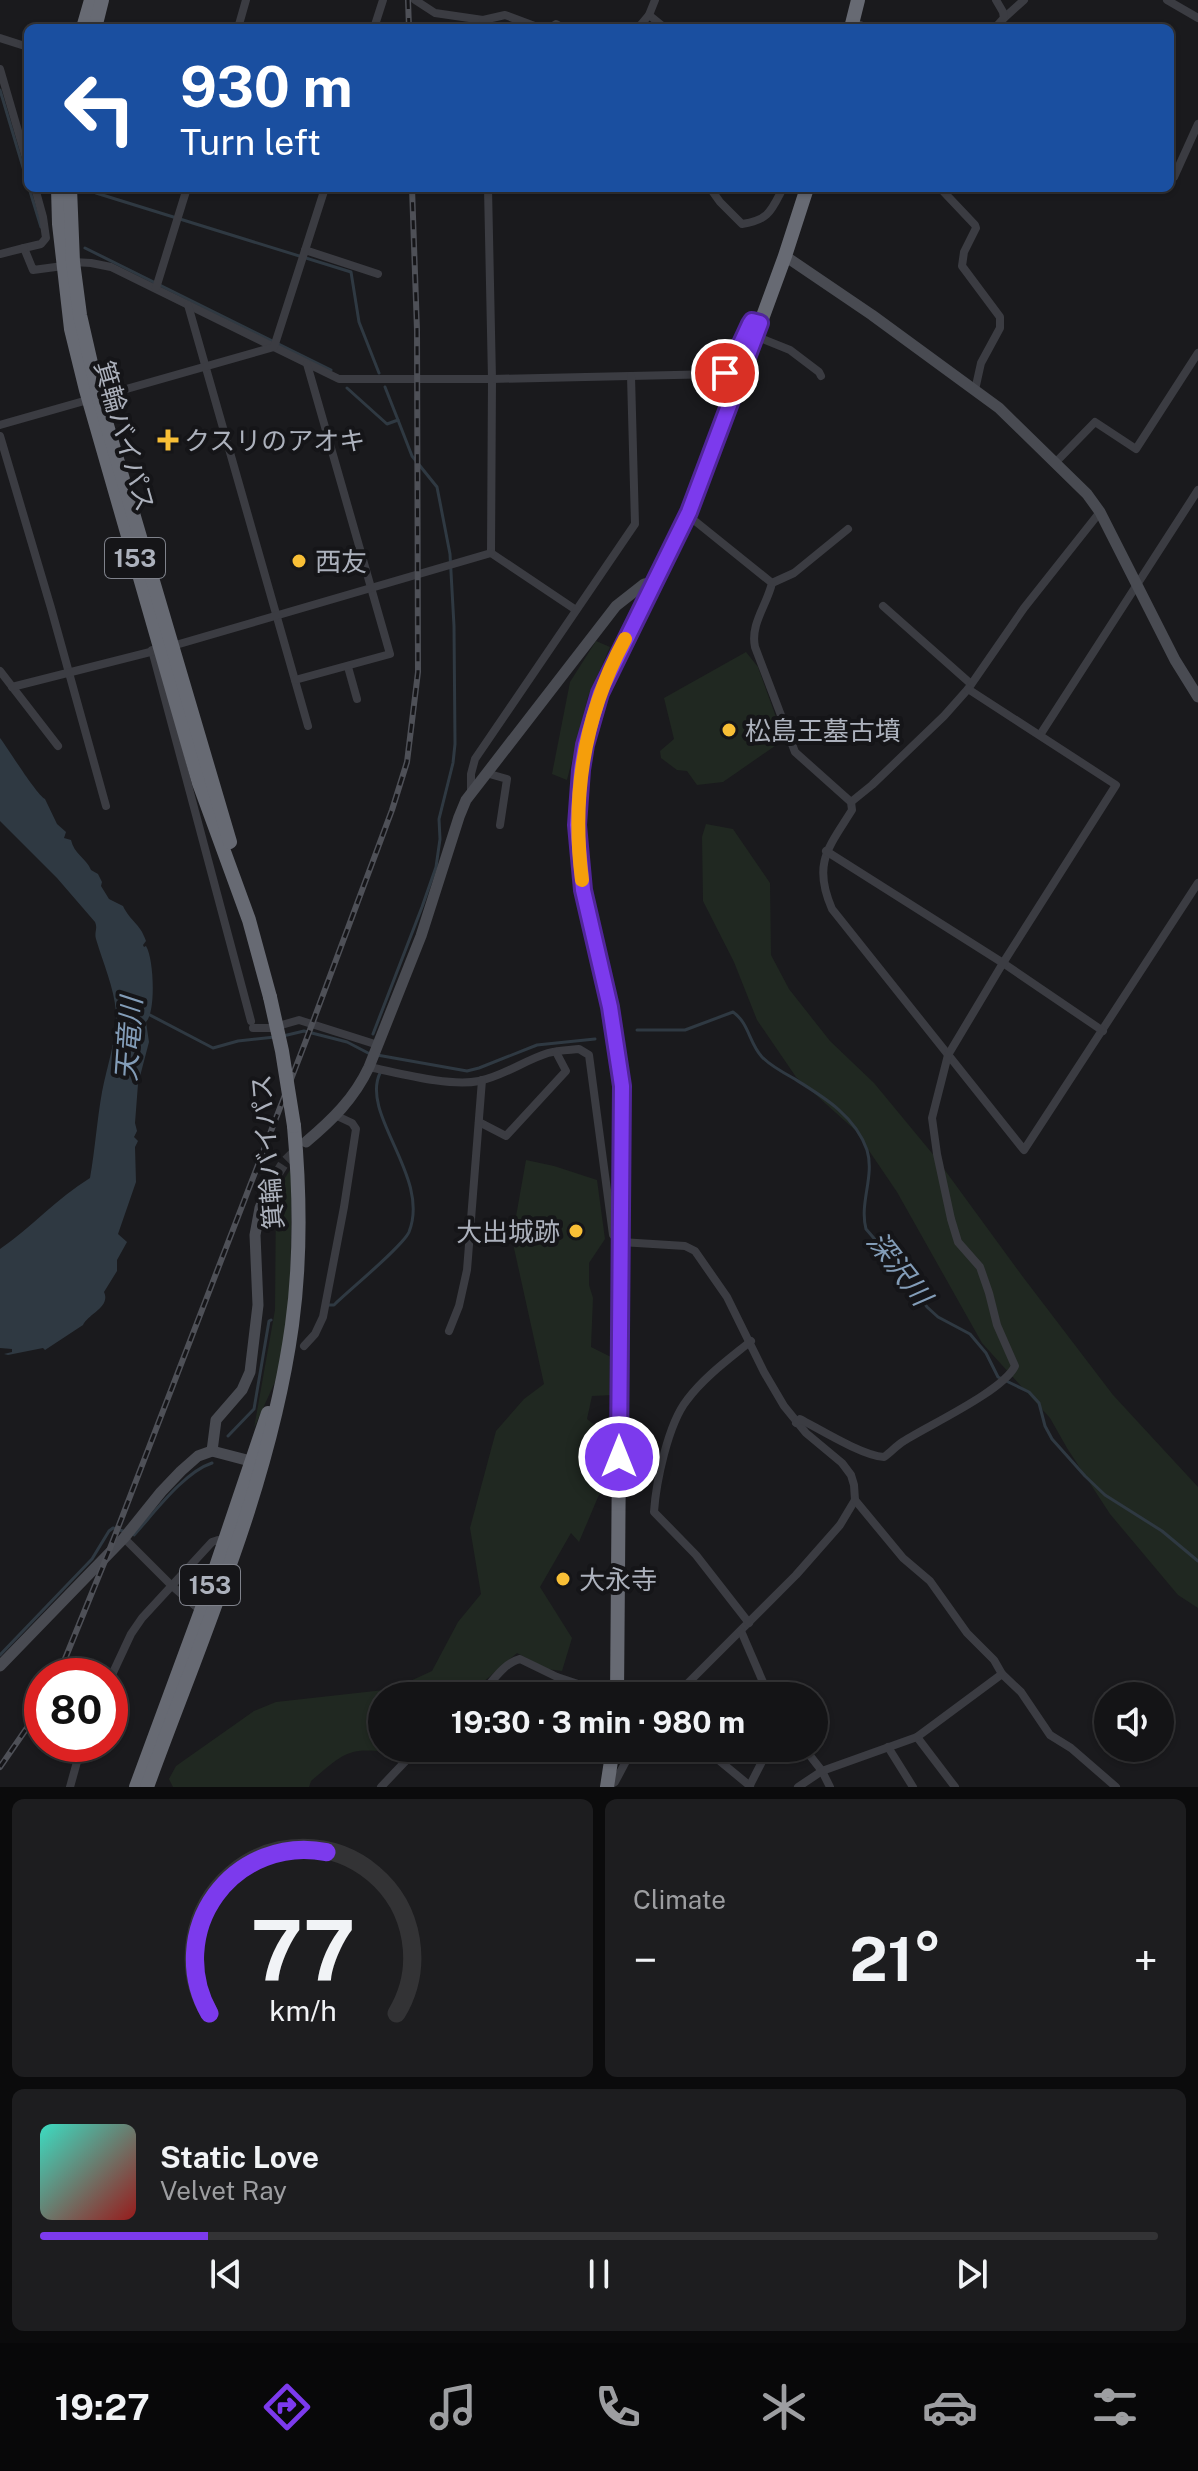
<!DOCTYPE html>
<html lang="en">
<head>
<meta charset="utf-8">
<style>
	:root { --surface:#141416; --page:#1d1d1f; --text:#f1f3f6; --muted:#9d9ea1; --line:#333335; --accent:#7c3aed }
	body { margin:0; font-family:"Public Sans","Noto Sans JP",sans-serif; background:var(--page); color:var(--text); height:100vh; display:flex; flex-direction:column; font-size:30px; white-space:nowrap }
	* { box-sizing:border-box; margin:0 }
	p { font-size:26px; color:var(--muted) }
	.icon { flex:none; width:44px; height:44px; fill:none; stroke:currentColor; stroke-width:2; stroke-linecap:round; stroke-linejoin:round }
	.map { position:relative; height:1787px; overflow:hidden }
	.sheet { display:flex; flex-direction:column; gap:12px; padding:12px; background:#0b0b0c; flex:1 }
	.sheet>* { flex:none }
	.guide { position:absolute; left:24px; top:24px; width:1150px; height:168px; border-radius:12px; box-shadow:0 2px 6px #0004,0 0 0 2px var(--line); background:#1a4fa0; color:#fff; overflow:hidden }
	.tools { position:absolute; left:1094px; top:1682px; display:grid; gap:16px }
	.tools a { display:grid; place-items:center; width:80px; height:80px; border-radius:50%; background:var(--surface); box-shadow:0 2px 6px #0004,0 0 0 2px var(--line); font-size:40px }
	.speed { position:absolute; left:24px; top:1658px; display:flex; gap:16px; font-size:40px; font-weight:700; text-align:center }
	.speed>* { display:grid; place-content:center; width:104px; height:104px; border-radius:50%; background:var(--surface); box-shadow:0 2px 6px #0004,0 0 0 2px var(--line); line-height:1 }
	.speed .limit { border:12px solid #d22; background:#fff; color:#111 }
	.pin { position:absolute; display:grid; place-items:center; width:68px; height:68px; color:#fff; margin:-34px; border:4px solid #fff; border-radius:50%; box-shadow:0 2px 8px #0007 }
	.me { position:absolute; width:88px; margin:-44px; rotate:0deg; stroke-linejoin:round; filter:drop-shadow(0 0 6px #0008) }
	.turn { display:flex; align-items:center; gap:28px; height:168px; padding:0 24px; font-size:36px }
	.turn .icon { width:104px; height:104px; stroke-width:2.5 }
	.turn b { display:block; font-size:56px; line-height:68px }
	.big { font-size:60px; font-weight:700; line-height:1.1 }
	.sheet .tile { flex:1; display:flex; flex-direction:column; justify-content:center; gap:12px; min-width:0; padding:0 28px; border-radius:12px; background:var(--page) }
	.sheet .dial { align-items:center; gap:0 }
	.dial svg { height:208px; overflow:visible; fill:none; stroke:var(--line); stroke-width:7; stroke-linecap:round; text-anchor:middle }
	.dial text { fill:var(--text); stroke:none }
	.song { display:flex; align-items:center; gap:24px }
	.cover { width:96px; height:96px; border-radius:12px; background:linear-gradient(135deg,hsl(170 70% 55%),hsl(0 70% 35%)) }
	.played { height:8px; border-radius:4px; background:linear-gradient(90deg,var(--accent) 15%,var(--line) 15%) }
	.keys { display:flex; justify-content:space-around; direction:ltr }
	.heat { display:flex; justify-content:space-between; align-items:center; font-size:44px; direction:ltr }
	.sheet .tiles { flex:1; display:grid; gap:12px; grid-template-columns:1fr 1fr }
	.tile:last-child { grid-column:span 2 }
	.trip { position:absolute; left:368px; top:1682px; width:460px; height:80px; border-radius:40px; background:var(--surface); box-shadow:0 2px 6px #0004,0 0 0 2px var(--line); font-weight:700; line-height:80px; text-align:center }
	.menu { display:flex; height:128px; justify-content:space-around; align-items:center; background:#080809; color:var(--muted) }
	.menu .icon { width:56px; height:56px }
	.menu .selected { color:var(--accent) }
	.menu b { font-size:36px; color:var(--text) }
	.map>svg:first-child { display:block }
</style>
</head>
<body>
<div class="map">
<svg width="1198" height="1787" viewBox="0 0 1198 1787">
	<rect width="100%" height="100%" fill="#1a1a1d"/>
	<!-- green -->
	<g fill="#202821">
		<path d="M596,641L610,647L588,697L567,780L552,774L570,682Z"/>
		<path d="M746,652L758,667L781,731L782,741L723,782L697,785L687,771L677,770L661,758L660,751L674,739L664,698Z"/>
		<path d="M706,824L733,829L770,883L771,955L789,989L830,1041L874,1083L936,1158L1023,1277L1113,1395L1198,1487V1608L1178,1595L1110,1514L1067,1448L1050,1418L982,1343L897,1192L855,1130L796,1077L757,1020L734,962L703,901L702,837Z"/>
		<path d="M526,1160L554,1166L597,1180L605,1239L589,1263V1285L593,1298L591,1347L611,1357L613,1395L592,1396L587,1419L609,1437L612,1477L598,1497L579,1542L571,1533L540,1587L572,1638L562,1671L547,1669L517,1653L467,1696H382V1748H407L402,1753C350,1748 350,1747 311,1781L309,1787H173L169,1779L176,1766L254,1711L276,1702L393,1689L432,1671L458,1622L481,1594L470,1528L496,1431L524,1399L544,1384L512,1239Z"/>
		<path d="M292,1167L290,1305L279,1373L254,1428L275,1310L276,1192Z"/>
	</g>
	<!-- water -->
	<path fill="#2f3942" d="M0,738C9,750 36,794 45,799L57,824L66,832L64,838L71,840C74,854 86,858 91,870L98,874L102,882L101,886L109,899L123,906C130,921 140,923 146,941L143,945L144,947L146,946C154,959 156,1012 146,1022L149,1042L138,1084L135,1123L137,1131L134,1137L138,1141L135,1147L136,1182L118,1234L127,1242L117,1260V1271L104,1292C111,1307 88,1314 83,1325L45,1350L43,1348L8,1355L4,1354L12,1352V1349L0,1348V1249C32,1227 57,1198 90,1178C95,1150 97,1120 102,1092C107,1066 117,1039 116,1012C114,987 103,963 96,939C94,932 98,929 95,922L57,878L0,821Z"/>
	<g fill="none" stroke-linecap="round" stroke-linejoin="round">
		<!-- stream -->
		<g stroke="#2f3942" stroke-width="3">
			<path d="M0,90L28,184"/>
			<path d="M29,188L41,227"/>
			<path d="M96,193L351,272L359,322L379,373"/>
			<path d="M85,248L331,370"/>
			<path d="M385,387L398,420"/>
			<path d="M347,388L387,424L398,420L412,456L437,487L450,554L454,626L455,744L453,763L439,819L440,839L436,867L422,907L373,1034"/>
			<path d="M148,1014L213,1048L238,1041L275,1037"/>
			<path d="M637,1030H685L733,1012C749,1023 749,1043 762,1057C771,1066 782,1072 793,1078C822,1096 855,1115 867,1150C875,1176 859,1203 866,1229L903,1272L927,1307L938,1317L970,1334L986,1353L998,1377L1029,1392L1039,1403L1045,1426L1052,1439L1085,1476L1105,1495L1162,1531L1198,1561"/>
			<path d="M283,1036L304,1031L347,1042L370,1054"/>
			<path d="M377,1055L467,1071L479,1068L537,1045L595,1039"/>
			<path d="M329,1305H334C348,1291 403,1246 409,1232C431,1177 360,1115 380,1073"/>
			<path d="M228,1436L254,1409L269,1321L271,1320"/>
			<path d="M134,1535C154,1513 184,1472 212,1463"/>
			<path d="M0,1655L92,1559L109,1531L113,1528L123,1531"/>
		</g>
		<!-- secondary-tunnel -->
		<path stroke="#37383d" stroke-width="11" stroke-dasharray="11 5.5" stroke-linecap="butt" d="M268,1188L284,1163L299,1148"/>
		<!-- street -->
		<g stroke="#3b3c42" stroke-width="8">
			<path d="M415,0L435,13L483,20L484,28"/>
			<path d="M1167,0L1198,18"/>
			<path d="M649,15L665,28"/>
			<path d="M1004,18L1024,0"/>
			<path d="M483,20L505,15L540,28"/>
			<path d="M852,22L868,28"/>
			<path d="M238,28L246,0"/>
			<path d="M374,28L383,0"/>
			<path d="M550,28L556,24L563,28"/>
			<path d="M638,28L649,15L655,0"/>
			<path d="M995,28L1004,18L1003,12L996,0"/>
			<path d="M0,38L28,47"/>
			<path d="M0,69L28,165"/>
			<path d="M1170,179L1174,177L1198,124"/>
			<path d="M35,188L43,217L46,238L41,244L24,248L33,270L63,266"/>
			<path d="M488,188L492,379L491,553L576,610"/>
			<path d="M710,188L720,202L742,224C769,220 771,211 783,188"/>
			<path d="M940,188L975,225L976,228L964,252L962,266L1000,317V328L981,363L975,390"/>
			<path d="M305,250L378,274"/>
			<path d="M0,254L24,248"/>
			<path d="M73,262L91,263L111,267L339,379H492L719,374L729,369L750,324L752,321L760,323"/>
			<path d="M156,288L187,188"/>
			<path d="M188,305L308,726"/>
			<path d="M755,336L790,350L819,372L821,376"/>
			<path d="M0,425L274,347L325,188"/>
			<path d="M0,436L51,608L106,806"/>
			<path d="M1055,463L1095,422L1136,449L1198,353"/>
			<path d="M687,517L695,521L772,583C767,605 750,624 755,647L795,752L851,802L852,810C829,847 812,863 832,909L1024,1150L1198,883"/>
			<path d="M772,583L794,573L848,529"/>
			<path d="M883,606L971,684"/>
			<path d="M152,650L251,1021"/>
			<path d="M348,667L357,699"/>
			<path d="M0,671L58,746"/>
			<path d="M295,680L390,654L307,364"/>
			<path d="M12,687L162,649L491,553"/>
			<path d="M1040,735L1198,490"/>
			<path d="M486,773L507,779L500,825"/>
			<path d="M471,792V774L475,759L635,524L631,376"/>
			<path d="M851,802L872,785L944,716L968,689L1024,608L1100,512"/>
			<path d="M826,851L1003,963L1103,1031"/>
			<path d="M253,1028H271L299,1020L378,1045"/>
			<path d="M369,1067C399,1073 449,1087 479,1081C504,1076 525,1060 548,1053C558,1050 569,1050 579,1049L589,1055L613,1235L621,1242L685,1246L695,1251L727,1297L764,1372L784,1406L806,1433L842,1463L851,1475L854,1485L855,1500L840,1525L796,1575L675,1696"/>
			<path d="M479,1122L506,1136L566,1071L556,1052"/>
			<path d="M449,1331L459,1306L467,1270L482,1080"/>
			<path d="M304,1346L315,1334L323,1317L344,1207L356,1129L352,1123L337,1116"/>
			<path d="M796,1423L800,1419C821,1430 863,1456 884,1457C891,1452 897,1445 904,1441C929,1425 1003,1391 1015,1366L997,1325L989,1293L980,1267L958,1242L951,1219L937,1154L932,1118L948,1055L1003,963L1116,785L968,689"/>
			<path d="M855,1500L903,1558L930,1581L967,1633L994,1660L1002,1674L1021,1692L1050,1735L1071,1748L1116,1787"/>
			<path d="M124,1538L171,1585L201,1611"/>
			<path d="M749,1623L696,1555L654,1512C656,1482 668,1424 687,1400C704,1377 729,1359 751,1341"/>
			<path d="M741,1631L769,1696"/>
			<path d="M110,1679L131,1634L142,1618L212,1542L218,1540"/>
			<path d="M479,1696C491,1684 503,1663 520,1659L557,1677L599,1691L608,1696"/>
			<path d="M917,1737L955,1787"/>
			<path d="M888,1747L913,1787"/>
			<path d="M704,1748L750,1786"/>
			<path d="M804,1748L822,1771L830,1787"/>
			<path d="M608,1786L615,1782L633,1748"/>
			<path d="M70,1787L82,1744"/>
			<path d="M381,1787L418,1748"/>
			<path d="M749,1787L769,1748"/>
			<path d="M798,1787L822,1771L917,1737L1002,1674"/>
		</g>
		<!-- secondary -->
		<g stroke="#494b52" stroke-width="11">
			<path d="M785,256L872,315L999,408L1087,494L1100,512L1175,660L1198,697"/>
			<path d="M306,1142C332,1120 354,1099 369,1067L421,936L459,817L466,800L616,606L644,584L656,581"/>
			<path d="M212,1451L258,1463"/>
			<path d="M0,1666L124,1538L161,1492L181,1471L198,1456L212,1451L216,1420L242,1390L250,1372L258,1305L255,1235L260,1208L268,1188"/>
		</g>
		<!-- highway -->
		<g stroke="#676a73" stroke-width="14">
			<path d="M83,28L91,0"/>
			<path d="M95,28L102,0"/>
			<path d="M851,28L858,0"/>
			<path d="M58,188L59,224L71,329L86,390L199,783L249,920L270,997"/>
			<path d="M70,188L73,262L80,315L99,398L230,842"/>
			<path d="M617,1696L622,1086L610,1007L583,890L579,854L578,796L585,745L593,714L611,667L664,566L711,458L785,256L807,188"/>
			<path d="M136,1787L201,1611L268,1413"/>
			<path d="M147,1787C202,1636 270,1485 292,1325C301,1259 300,1192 294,1126"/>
			<path d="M607,1787L613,1748"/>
		</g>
		<defs>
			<g id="rail">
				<path d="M408,0L409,28"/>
				<path d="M58,1676L109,1551L305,1043L392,810L407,762L418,672L417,330L412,188"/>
				<path d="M0,1767L42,1706"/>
			</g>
		</defs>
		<!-- rail casing -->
		<use href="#rail" stroke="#4e5057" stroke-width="6"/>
		<!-- rail -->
		<use href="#rail" stroke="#151518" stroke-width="3" stroke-dasharray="9" stroke-linecap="butt"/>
		<!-- highway-bridge -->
		<path stroke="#676a73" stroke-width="14" d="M270,997L282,1051L294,1126"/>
	</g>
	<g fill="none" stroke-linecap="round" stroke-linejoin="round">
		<defs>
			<path id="route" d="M619,1457L622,1086L610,1007L583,890L577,825L581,770L585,745L600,693L689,512L760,323L752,321L750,324L733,361L725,373"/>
		</defs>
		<!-- route casing -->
		<use href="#route" stroke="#51269a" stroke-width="20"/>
		<!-- route -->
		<use href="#route" stroke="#7c3aed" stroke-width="14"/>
		<!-- slow -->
		<path stroke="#f59e0b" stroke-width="14" d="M582,880C571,795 584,715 625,639"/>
	</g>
	<!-- markers -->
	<g fill="#f8bf36" stroke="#151518" stroke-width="3">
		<path d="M164 428h8v8h8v8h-8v8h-8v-8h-8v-8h8z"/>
		<circle cx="299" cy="561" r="8"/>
		<circle cx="729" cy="730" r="8"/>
		<circle cx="576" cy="1231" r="8"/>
		<circle cx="563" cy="1579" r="8"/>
	</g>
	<g text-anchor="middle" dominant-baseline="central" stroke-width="8" stroke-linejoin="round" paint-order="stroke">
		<!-- shield labels -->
		<g fill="#151518" stroke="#7f828b" stroke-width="2">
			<rect x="105" y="538" width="60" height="40" rx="6"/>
			<rect x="180" y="1565" width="60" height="40" rx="6"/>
		</g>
		<g font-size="24" font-weight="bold" fill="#acb1bc">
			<text x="135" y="558">153</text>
			<text x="210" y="1585">153</text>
		</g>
		<!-- street labels -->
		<g font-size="26" fill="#acb1bc" stroke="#151518">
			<text transform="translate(125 436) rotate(74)">箕輪バイパス</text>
			<text transform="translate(267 1152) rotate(-95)">箕輪バイパス</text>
		</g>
		<!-- poi labels -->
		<g font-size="26" fill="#acb1bc" stroke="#151518" text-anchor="start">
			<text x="184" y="440">クスリのアオキ</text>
			<text x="315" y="561">西友</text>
			<text x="745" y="730">松島王墓古墳</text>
			<text x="560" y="1231" text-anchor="end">大出城跡</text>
			<text x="579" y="1579">大永寺</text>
		</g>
		<!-- water labels -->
		<g font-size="28" font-style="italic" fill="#839db8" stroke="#151518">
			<text transform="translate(128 1039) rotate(-86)">天竜川</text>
			<text transform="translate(900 1268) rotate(52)">深沢川</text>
		</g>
	</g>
</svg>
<div class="tools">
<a><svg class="icon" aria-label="sound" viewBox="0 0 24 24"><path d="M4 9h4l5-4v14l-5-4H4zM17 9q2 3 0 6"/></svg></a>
</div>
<div class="speed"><div class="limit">80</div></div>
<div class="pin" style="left:725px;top:373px;background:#d93025"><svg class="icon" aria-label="arrive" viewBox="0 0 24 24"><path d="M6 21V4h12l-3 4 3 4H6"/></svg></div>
<svg class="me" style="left:619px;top:1457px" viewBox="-20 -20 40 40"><circle r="17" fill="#7c3aed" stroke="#fff" stroke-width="3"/><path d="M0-11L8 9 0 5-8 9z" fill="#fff"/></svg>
<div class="trip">19:30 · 3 min · 980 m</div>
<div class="guide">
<div class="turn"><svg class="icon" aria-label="left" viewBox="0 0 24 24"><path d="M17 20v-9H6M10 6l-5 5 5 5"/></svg><div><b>930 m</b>Turn left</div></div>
</div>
</div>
<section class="sheet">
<div class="tiles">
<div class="tile dial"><svg viewBox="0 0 100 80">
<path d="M14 69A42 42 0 1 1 86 69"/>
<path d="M14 69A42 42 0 0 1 59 7" stroke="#7c3aed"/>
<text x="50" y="56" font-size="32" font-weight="700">77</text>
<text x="50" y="72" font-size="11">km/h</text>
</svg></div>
<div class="tile"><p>Climate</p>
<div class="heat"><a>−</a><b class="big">21°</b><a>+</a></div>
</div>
<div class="tile">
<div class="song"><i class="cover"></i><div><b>Static Love</b><p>Velvet Ray</p></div></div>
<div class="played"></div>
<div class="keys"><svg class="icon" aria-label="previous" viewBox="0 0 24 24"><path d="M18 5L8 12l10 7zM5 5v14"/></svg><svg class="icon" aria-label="pause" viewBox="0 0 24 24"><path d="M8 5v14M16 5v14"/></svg><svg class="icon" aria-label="next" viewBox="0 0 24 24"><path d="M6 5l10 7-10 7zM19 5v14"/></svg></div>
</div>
</div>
</section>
<nav class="menu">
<b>19:27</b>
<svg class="icon selected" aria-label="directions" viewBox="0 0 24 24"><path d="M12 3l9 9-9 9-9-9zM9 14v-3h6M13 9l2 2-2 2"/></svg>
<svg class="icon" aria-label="music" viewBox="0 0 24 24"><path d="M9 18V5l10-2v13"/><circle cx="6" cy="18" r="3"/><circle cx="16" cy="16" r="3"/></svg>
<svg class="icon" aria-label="phone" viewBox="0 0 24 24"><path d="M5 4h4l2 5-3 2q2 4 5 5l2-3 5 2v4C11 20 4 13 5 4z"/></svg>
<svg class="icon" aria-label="climate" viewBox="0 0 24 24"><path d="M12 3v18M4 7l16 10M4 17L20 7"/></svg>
<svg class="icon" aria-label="car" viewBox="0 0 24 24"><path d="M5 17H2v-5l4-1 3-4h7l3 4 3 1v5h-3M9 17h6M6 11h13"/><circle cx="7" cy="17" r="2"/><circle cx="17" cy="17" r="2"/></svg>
<svg class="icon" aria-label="filters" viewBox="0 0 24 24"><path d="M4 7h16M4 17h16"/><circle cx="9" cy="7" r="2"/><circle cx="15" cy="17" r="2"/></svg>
</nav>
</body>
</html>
